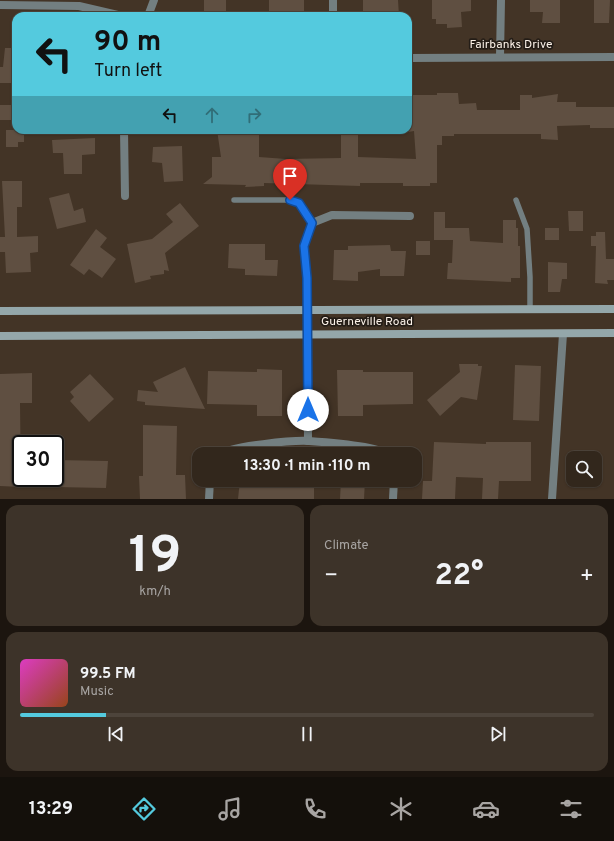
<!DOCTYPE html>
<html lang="en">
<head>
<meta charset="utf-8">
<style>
	:root { --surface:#32271c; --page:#3d3329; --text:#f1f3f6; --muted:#a8a5a3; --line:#4d443b; --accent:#54cade }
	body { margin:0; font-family:Overpass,sans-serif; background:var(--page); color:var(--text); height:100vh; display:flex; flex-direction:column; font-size:15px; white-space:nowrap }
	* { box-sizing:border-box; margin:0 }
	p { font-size:13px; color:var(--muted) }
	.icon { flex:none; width:22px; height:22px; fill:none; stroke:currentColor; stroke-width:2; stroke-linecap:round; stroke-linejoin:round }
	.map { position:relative; height:499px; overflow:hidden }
	.side { display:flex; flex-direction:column; gap:6px; padding:6px; background:#1c150f; flex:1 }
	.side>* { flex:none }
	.banner { position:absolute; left:12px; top:12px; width:400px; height:122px; border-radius:12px; box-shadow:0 1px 3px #0004,0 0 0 1px var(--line); background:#54cade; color:#111; overflow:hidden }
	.controls { position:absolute; left:566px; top:451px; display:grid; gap:8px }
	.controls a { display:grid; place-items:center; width:36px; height:36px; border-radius:8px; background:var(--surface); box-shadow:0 1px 3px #0004,0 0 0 1px var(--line); font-size:20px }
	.speed { position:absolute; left:12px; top:435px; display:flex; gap:8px; font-size:20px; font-weight:700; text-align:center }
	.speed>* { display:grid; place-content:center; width:52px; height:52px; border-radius:50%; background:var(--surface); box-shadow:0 1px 3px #0004,0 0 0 1px var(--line); line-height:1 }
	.speed .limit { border:2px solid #111; border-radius:6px; background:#fff; color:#111 }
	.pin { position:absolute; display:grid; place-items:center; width:34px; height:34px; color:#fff; margin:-41px -17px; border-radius:50% 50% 50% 0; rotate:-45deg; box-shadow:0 0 4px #0007 }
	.pin .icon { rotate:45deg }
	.me { position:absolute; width:44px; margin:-22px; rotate:0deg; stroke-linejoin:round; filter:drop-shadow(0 0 3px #0008) }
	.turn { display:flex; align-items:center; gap:14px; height:84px; padding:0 16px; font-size:18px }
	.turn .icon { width:52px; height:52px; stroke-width:2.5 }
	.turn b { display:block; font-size:28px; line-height:34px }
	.lanes { display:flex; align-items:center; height:38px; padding:0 16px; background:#0003; justify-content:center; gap:20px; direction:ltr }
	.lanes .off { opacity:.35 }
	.big { font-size:30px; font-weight:700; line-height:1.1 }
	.side .widget { flex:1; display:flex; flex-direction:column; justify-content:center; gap:6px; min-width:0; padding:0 14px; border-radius:12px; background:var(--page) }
	.side .dial { align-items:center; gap:0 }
	.dial b { font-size:52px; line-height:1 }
	.song { display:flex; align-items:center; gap:12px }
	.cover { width:48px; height:48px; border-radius:6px; background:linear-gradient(135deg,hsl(310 70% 55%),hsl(20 70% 35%)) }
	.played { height:4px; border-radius:2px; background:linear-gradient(90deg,var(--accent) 15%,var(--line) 15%) }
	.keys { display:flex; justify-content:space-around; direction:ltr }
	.heat { display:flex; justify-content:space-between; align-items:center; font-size:22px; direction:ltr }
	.side .tiles { flex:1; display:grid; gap:6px; grid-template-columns:1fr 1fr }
	.widget:last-child { grid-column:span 2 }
	.trip { position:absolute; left:192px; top:447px; width:230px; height:40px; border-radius:12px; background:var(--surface); box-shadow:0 1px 3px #0004,0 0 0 1px var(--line); font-weight:700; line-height:40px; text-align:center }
	.tab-bar { display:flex; height:64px; justify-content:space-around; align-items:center; background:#14100b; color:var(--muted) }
	.tab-bar .icon { width:28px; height:28px }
	.tab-bar .selected { color:var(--accent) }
	.tab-bar b { font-size:18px; color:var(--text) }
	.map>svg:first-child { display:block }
</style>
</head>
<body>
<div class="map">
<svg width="614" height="499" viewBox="0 0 614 499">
	<rect width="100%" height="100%" fill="#433426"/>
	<!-- building -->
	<g fill="#5f4f41">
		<rect x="204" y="0" width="22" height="14"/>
		<path d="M269,0H304V12H293L292,16H269Z"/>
		<path d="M363,0H398L399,16H375V12H363Z"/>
		<path d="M432,0H471V11L461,12L462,27L447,28V24H436V19H432Z"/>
		<path d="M530,0H560V23H542L543,12H530Z"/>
		<path d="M594,0H610L609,23H594Z"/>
		<path d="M5,48H16V83H0V67H3Z"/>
		<path d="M437,93H458L459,104L476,103L477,110H520V95H532V98L558,94L557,102H576V107H614V128H590V125L557,126L558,140L541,139V134H454V136H442V145H437V183H430V186H403V183H360V186L264,183V186L245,187L246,185L203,184L212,177V157H221L217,130H259V157L286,159L341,158V130H358V157L416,159L414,131L408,132V108H413V95H437Z"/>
		<rect x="0" y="105" width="16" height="15"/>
		<path d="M6,130H24V142H18V147H6Z"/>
		<path d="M95,138V154L82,155V174H64L63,153H53L52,140Z"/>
		<path d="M182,146L183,181L164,182L162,163L152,162L153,147Z"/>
		<path d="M2,181H22V207H17V237L38,236V252L30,253L31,272L6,273L5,252H0V237H5Z"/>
		<path d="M69,193L74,211L83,208L86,222L57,229L49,198Z"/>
		<path d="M180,203L199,226L165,253L169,271L164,270V274L150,276L151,279L135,283L127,244L152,239L173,222L166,214Z"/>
		<path d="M568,211H583V231H569Z"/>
		<path d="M434,212H445V228H469L470,241L503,243V220H516V228H518V246H520V278H511V282L447,279L448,263H452L453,240H434Z"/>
		<rect x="545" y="228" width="14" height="12"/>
		<path d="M96,229L107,238L100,247L116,259L102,278L89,269L84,275L70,265Z"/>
		<path d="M596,232H605L606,259H614V280H607L608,284L595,283L596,246H591V236H596Z"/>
		<rect x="416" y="241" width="14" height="14"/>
		<path d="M229,244H265V260H278L277,276L245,275V269L228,268Z"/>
		<path d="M390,245L391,251H406L404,276H380V269L358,272V281L333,280L334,250H348V246Z"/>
		<path d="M548,262L567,263V279H562L560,292H548Z"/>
		<path d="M459,364H478V366H482L477,400L461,397L440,416L427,400L460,372Z"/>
		<path d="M515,365L541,366L539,421L513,420Z"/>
		<path d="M185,367L205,409L145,405V402L137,401L138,390L158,392L153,382Z"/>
		<path d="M257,369L282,370V416H257V405L207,404L208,371L257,372Z"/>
		<path d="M337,370H363V372H413V404L363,405V416H338Z"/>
		<path d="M32,373V403H20L21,487L0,486V374Z"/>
		<path d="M90,374L114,399L89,422L70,401L74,397L70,392Z"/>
		<path d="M143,425L177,426L176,475H185L186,499H140L139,476H143Z"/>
		<path d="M434,442L486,444V442H531V481H499L498,499H482L483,478L456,477L455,499H422L423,481H432Z"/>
		<path d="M55,460L108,461L106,488L55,487Z"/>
		<path d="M240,480H314V499H238Z"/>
		<path d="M341,480H365L364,499H340Z"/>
	</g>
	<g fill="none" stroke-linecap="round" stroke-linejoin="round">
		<!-- service -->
		<g stroke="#737f81" stroke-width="5.5">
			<path d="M234,200H290L299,203L312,223"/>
			<path d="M516,200L527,229L530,277V309"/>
		</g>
		<!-- minor -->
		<g stroke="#737f81" stroke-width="8">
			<path d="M333,0V16"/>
			<path d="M0,5L79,6L122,16"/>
			<path d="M148,16L154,0"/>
			<path d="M500,57L501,0"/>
			<path d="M408,58L614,57"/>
			<path d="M124,130L125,196"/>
			<path d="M308,441L307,278L304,245L312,223L332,215L410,216"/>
			<path d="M221,454C230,446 295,440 309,441C323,442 379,446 387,454"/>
			<path d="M209,499L210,480"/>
			<path d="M393,499L394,480"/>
			<path d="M552,499L563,334"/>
		</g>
		<!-- secondary -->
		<g stroke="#94a7aa" stroke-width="8">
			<path d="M0,311L614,309"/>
			<path d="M0,336L614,333"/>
		</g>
	</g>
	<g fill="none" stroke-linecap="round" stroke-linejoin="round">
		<defs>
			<path id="route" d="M290,200L299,203L312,223L304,246L307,278L308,410"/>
		</defs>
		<!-- route casing -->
		<use href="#route" stroke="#114b97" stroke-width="10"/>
		<!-- route -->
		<use href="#route" stroke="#1a73e8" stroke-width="7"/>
	</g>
	<g text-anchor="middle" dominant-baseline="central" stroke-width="3.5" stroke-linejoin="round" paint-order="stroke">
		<!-- street labels -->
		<g font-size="12" fill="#fbf1e8" stroke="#241d17">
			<text x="511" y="45">Fairbanks Drive</text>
			<text x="367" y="322">Guerneville Road</text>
		</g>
	</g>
</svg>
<div class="controls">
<a><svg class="icon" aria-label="search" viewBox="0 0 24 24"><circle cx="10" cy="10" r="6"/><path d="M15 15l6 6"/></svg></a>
</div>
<div class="speed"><div class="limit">30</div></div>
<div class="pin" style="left:290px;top:200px;background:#d93025"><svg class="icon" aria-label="arrive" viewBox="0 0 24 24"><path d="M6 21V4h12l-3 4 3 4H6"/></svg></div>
<svg class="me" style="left:308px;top:410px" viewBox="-20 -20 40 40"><circle r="19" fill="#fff"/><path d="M0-13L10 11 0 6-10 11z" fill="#1a73e8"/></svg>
<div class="trip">13:30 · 1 min · 110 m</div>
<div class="banner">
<div class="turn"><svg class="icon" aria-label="left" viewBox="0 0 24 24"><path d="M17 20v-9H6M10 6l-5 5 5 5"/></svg><div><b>90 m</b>Turn left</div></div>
<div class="lanes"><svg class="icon" aria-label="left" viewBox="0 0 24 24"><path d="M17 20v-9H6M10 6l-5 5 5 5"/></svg><svg class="icon off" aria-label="ahead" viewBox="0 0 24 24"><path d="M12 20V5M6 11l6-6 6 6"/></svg><svg class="icon off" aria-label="right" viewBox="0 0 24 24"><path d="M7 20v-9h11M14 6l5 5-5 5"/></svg></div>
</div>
</div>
<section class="side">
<div class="tiles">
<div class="widget dial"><b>19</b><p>km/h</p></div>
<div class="widget"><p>Climate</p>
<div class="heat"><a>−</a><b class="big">22°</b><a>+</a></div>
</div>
<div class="widget">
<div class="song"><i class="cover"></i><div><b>99.5 FM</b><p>Music</p></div></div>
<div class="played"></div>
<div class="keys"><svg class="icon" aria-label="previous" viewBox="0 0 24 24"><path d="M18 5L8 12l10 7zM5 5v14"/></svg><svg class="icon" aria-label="pause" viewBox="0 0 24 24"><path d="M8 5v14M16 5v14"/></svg><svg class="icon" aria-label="next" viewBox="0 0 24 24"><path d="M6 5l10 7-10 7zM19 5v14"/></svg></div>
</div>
</div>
</section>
<nav class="tab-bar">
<b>13:29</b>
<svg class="icon selected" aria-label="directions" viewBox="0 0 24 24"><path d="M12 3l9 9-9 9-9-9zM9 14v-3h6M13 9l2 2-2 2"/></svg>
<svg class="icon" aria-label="music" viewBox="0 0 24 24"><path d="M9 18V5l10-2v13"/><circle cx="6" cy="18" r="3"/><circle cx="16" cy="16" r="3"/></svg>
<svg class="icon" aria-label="phone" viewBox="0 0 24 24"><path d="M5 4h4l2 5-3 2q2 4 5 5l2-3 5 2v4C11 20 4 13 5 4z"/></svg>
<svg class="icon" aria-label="climate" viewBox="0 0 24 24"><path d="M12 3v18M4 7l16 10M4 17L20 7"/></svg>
<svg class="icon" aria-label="car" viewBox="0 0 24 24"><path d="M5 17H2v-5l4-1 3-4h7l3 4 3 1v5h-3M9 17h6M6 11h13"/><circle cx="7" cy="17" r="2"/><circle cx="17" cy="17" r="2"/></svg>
<svg class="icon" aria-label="filters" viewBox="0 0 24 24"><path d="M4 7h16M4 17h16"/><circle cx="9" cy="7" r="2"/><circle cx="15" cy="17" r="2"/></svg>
</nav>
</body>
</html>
